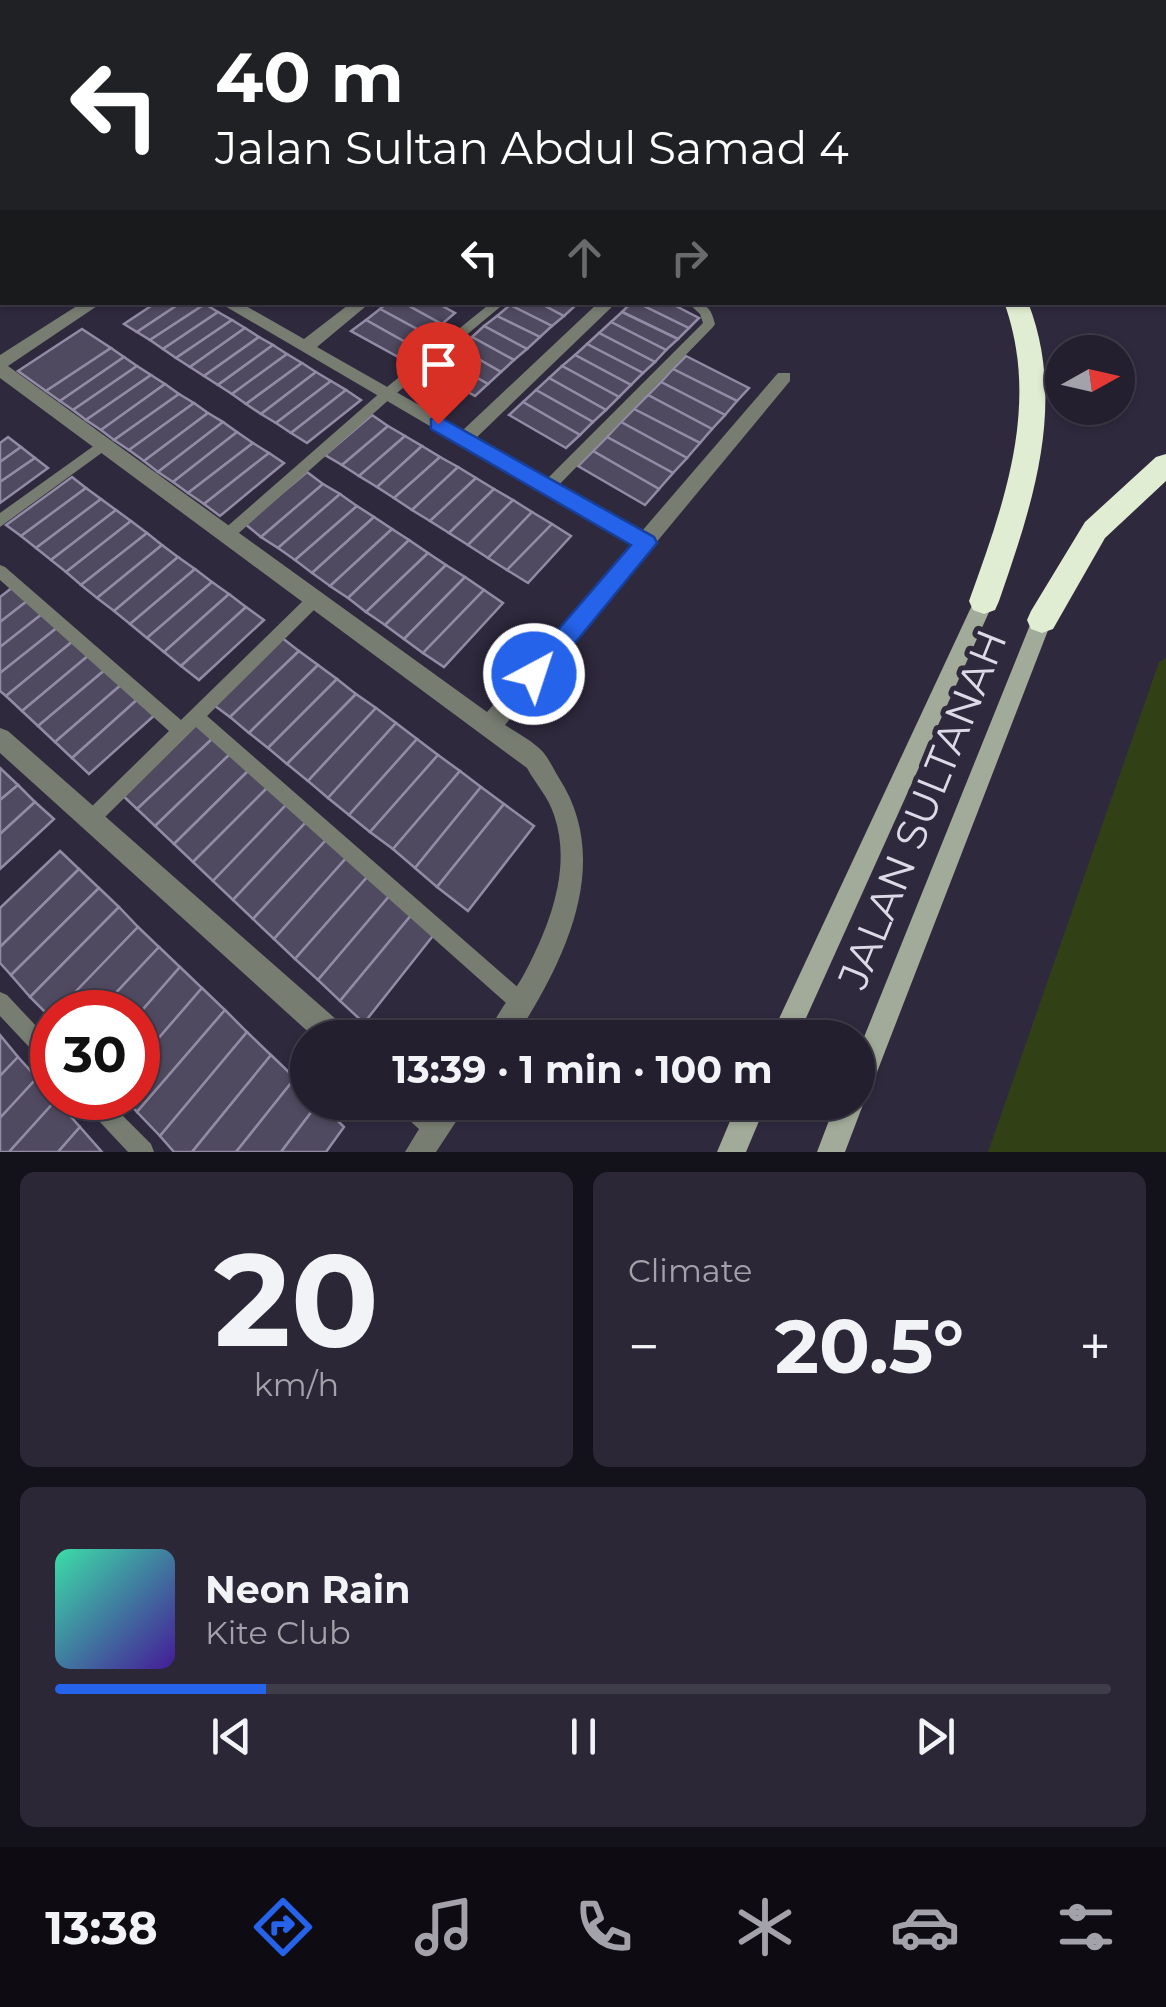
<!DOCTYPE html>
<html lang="en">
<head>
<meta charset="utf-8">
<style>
	:root { --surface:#231f2e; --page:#2b2736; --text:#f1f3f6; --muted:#a3a2aa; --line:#403d4a; --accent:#2563eb }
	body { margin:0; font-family:Montserrat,sans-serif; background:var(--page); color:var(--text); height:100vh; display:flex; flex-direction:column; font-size:38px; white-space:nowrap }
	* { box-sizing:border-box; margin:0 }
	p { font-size:32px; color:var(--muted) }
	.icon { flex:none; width:55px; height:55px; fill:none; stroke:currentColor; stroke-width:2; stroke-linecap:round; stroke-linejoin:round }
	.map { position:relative; height:1152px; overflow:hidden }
	.details { display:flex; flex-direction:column; gap:20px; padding:20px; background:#131119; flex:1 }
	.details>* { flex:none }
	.banner { position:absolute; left:0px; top:0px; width:1168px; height:305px; box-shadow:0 2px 8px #0004,0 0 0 2px var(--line); background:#202124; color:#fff; overflow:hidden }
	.needle { width:65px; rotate:82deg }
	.tools { position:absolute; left:1045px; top:335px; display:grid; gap:20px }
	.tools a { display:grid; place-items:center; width:90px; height:90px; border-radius:50%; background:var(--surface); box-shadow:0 2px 8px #0004,0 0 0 2px var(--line); font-size:50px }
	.speed { position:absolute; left:30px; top:990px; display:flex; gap:20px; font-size:50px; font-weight:700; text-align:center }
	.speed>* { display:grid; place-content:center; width:130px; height:130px; border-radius:50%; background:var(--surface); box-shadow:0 2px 8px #0004,0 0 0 2px var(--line); line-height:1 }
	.speed .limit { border:15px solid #d22; background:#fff; color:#111 }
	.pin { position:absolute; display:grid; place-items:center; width:85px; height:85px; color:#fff; margin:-102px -42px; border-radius:50% 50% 50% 0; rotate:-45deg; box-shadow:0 0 10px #0007 }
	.pin .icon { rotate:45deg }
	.me { position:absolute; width:110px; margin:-55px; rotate:40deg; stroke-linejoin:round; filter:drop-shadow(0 0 8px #0008) }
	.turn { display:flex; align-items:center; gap:35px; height:210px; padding:0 50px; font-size:45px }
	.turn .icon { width:130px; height:130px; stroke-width:2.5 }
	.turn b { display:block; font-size:70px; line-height:85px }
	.lanes { display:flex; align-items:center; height:95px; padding:0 50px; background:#0003; justify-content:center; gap:50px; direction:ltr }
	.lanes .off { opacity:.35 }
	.big { font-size:75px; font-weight:700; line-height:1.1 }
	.details .tile { flex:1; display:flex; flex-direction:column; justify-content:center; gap:15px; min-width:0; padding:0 35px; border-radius:15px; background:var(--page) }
	.details .dial { align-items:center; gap:0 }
	.dial b { font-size:130px; line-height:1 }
	.song { display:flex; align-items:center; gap:30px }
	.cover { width:120px; height:120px; border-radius:15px; background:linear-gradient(135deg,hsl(160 70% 55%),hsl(260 70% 35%)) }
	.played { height:10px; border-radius:5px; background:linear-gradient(90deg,var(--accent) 20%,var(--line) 20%) }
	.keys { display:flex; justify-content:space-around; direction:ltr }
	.heat { display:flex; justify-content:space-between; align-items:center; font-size:55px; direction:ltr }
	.details .tiles { flex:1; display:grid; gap:20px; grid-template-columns:1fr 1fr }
	.tile:last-child { grid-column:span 2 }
	.trip { position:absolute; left:290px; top:1020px; width:585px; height:100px; border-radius:50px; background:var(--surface); box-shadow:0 2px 8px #0004,0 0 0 2px var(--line); font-weight:700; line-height:100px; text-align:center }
	.tab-bar { display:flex; height:160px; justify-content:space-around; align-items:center; background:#0e0c12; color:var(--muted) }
	.tab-bar .icon { width:70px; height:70px }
	.tab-bar .selected { color:var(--accent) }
	.tab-bar b { font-size:45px; color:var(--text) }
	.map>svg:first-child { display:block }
</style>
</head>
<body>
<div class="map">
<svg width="1166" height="1152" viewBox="0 0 1166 1152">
	<rect width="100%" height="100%" fill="#2f293e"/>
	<!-- green -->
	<path fill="#314115" d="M1166,658V1152H988L1159,662Z"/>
	<!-- building -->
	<g fill="#504a61" stroke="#928ba5" stroke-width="2.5">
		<path d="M157,302H182L137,332L124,324Z"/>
		<path d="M182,302L205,304L150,340L137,332Z"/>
		<path d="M388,302H402L442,324L428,335L380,309Z"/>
		<path d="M402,302H435L455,313L442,324Z"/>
		<path d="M512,302H538L564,316L552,326L510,305Z"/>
		<path d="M538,302H571L576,305L564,316Z"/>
		<path d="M632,302H636L689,328L678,339L622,312Z"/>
		<path d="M636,302H668L699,318L689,328Z"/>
		<path d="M205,304L218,312L163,349L150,340Z"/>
		<path d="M510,305L552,326L540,337L497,316Z"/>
		<path d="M380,309L428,335L414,347L366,320Z"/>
		<path d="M218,312L232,320L176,358L163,349Z"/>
		<path d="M622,312L678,339L666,350L611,322Z"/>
		<path d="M497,316L540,337L527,349L484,326Z"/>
		<path d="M232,320L245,328L190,367L176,358Z"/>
		<path d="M366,320L414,347L400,358L351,331Z"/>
		<path d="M611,322L666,350L655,362L599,333Z"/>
		<path d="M484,326L527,349L514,360L472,337Z"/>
		<path d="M245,328L259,337L204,376L190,367Z"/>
		<path d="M82,329L111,348L46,391L18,371Z"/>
		<path d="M599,333L655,362L643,373L587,344Z"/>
		<path d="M259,337L273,345L218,385L204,376Z"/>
		<path d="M472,337L514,360L501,372L459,348Z"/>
		<path d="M587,344L643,373L631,385L575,355Z"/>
		<path d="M273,345L287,354L232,394L218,385Z"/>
		<path d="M111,348L124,357L60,401L46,391Z"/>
		<path d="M459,348L501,372L488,384L445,360Z"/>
		<path d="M287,354L302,363L246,404L232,394Z"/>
		<path d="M575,355L631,385L619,397L562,366Z"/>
		<path d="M686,356L749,388L737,401L673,369Z"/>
		<path d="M124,357L137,366L73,410L60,401Z"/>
		<path d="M445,360L488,384L475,396L431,371Z"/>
		<path d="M302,363L316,372L261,414L246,404Z"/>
		<path d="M137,366L151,375L86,420L73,410Z"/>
		<path d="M562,366L619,397L606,410L549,378Z"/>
		<path d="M673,369L737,401L725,415L661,382Z"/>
		<path d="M316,372L331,381L276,423L261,414Z"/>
		<path d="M151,375L165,384L101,430L86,420Z"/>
		<path d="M549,378L606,410L593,422L536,390Z"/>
		<path d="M331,381L346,390L291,433L276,423Z"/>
		<path d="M661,382L725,415L712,429L648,395Z"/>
		<path d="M165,384L179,394L114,440L101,430Z"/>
		<path d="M346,390L361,400L307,443L291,433Z"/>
		<path d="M536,390L593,422L580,435L523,402Z"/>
		<path d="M179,394L194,403L129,450L114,440Z"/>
		<path d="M648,395L712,429L700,443L634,409Z"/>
		<path d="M523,402L580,435L566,448L509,415Z"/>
		<path d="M194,403L208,413L144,461L129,450Z"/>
		<path d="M634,409L700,443L687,458L621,422Z"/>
		<path d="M208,413L223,422L158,472L144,461Z"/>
		<path d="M372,415L388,426L342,465L325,455Z"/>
		<path d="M223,422L237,432L173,482L158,472Z"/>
		<path d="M621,422L687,458L673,473L607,437Z"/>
		<path d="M388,426L405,436L359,476L342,465Z"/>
		<path d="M237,432L253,443L188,493L173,482Z"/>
		<path d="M405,436L422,446L377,487L359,476Z"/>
		<path d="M8,437L21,447L0,462V443Z"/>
		<path d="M607,437L673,473L659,489L593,451Z"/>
		<path d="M253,443L269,453L204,504L188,493Z"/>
		<path d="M422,446L440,457L394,498L377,487Z"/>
		<path d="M21,447L35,458L0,482V462Z"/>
		<path d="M593,451L659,489L645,505L578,466Z"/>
		<path d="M269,453L284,463L220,516L204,504Z"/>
		<path d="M440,457L458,467L412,510L394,498Z"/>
		<path d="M35,458L48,468L0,503V482Z"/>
		<path d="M458,467L476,478L430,521L412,510Z"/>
		<path d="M307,472L323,484L261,537L245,524Z"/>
		<path d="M72,477L86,488L21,536L6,525Z"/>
		<path d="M476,478L494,489L449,533L430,521Z"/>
		<path d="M323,484L340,494L278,548L261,537Z"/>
		<path d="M86,488L101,499L36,548L21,536Z"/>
		<path d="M494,489L513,500L468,545L449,533Z"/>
		<path d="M340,494L357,506L295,560L278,548Z"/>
		<path d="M101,499L116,510L51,560L36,548Z"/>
		<path d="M513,500L532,512L488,558L468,545Z"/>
		<path d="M357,506L374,517L312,573L295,560Z"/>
		<path d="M116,510L131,521L66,572L51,560Z"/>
		<path d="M532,512L552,524L507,570L488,558Z"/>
		<path d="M374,517L392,529L330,586L312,573Z"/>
		<path d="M131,521L147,533L81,585L66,572Z"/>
		<path d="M552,524L571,536L528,583L507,570Z"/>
		<path d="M392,529L409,540L348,598L330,586Z"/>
		<path d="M147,533L162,545L97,598L81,585Z"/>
		<path d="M409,540L428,553L366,612L348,598Z"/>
		<path d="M162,545L178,557L114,611L97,598Z"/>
		<path d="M428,553L446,565L385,625L366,612Z"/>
		<path d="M178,557L195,569L130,624L114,611Z"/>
		<path d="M446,565L465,577L404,639L385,625Z"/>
		<path d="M195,569L212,582L147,638L130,624Z"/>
		<path d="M465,577L484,590L423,653L404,639Z"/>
		<path d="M212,582L229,594L164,652L147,638Z"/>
		<path d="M13,587L27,601L0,622V597Z"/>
		<path d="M484,590L503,603L444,667L423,653Z"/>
		<path d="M229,594L246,607L181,666L164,652Z"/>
		<path d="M27,601L42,614L0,647V622Z"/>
		<path d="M246,607L264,620L199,680L181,666Z"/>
		<path d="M42,614L58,627L0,673V647Z"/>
		<path d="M58,627L73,641L6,696L0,691V673Z"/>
		<path d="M281,637L299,651L230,717L211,703Z"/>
		<path d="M73,641L89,655L22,711L6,696Z"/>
		<path d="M299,651L318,665L249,733L230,717Z"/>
		<path d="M89,655L106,669L38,726L22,711Z"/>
		<path d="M318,665L337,679L268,748L249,733Z"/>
		<path d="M106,669L122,684L55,742L38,726Z"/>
		<path d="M337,679L356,694L287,764L268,748Z"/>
		<path d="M122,684L139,698L72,758L55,742Z"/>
		<path d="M356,694L376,708L308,781L287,764Z"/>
		<path d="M139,698L157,713L89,774L72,758Z"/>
		<path d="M376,708L396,723L328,798L308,781Z"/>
		<path d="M194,723L212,739L137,809L119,792Z"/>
		<path d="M396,723L417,739L349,815L328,798Z"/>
		<path d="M212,739L230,754L155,826L137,809Z"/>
		<path d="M417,739L438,755L370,832L349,815Z"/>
		<path d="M230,754L248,771L174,844L155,826Z"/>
		<path d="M438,755L460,771L393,849L370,832Z"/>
		<path d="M0,768L18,785L0,800Z"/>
		<path d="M248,771L268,787L193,862L174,844Z"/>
		<path d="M460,771L481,787L415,868L393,849Z"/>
		<path d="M18,785L35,802L0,834V800Z"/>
		<path d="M268,787L287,804L213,881L193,862Z"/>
		<path d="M481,787L504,804L437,887L415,868Z"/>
		<path d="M35,802L54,819L0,869V834Z"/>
		<path d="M287,804L307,821L233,900L213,881Z"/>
		<path d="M504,804L534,826L468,911L437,887Z"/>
		<path d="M307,821L327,839L253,919L233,900Z"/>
		<path d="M327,839L348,856L274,939L253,919Z"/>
		<path d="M60,851L79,869L0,947V908Z"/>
		<path d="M348,856L369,875L295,959L274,939Z"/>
		<path d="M79,869L99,888L11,975L0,963V947Z"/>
		<path d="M369,875L391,894L318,980L295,959Z"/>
		<path d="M99,888L119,907L30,997L11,975Z"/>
		<path d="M391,894L413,913L340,1001L318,980Z"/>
		<path d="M119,907L138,927L51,1018L30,997Z"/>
		<path d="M413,913L436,932L364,1023L340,1001Z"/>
		<path d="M138,927L159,947L98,1012H56Z"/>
		<path d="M159,947L180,967L138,1015L98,1012Z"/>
		<path d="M180,967L202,988L138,1062V1015Z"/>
		<path d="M202,988L225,1010L137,1112L124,1098H138V1062Z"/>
		<path d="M225,1010L247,1032L160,1136L137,1112Z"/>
		<path d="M247,1032L271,1055L192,1152H174L160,1136Z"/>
		<path d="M0,1035L18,1057L0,1076Z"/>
		<path d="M271,1055L295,1078L236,1152H192Z"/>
		<path d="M18,1057L37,1078L0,1118V1076Z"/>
		<path d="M37,1078L56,1100L9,1152H0V1118Z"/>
		<path d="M295,1078L308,1090V1102H319L281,1152H236Z"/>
		<path d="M56,1100L80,1127L58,1152H9Z"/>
		<path d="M319,1102L344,1127L326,1152H281Z"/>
		<path d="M80,1127L102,1152H58Z"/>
	</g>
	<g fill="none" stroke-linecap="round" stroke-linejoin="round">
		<!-- lane -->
		<g fill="#787d72" fill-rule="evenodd">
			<path d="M492,302H506L392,397L232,539H222L220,535L222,531L382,391Z"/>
			<path d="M687,302C705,302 711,307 715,324L713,327L552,492H542L540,488L542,484L703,323L700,314Z"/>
			<path d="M102,440L109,445L107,449L0,527V513Z"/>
			<path d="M0,565L5,567L181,720L310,594L315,593L320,594L323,599L320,604L207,716L529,997L532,1004L529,1011L522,1014L515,1011L196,727L97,825L91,828L85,825L82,819L85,813L169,731L0,580Z"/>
			<path d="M0,992L7,995L52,1043V1067L45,1064L0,1016Z"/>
			<path d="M81,1098H105L151,1144L154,1152H128L84,1105Z"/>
		</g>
		<!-- street -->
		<g fill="#787d72" fill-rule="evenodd">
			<path d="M1104,0H1123L1125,2H1106Z"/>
			<rect x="1165" y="12" width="1" height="6"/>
			<path d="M83,302H103L8,366L487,712L631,544L218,302H239L304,339L352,302H371L317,347L463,430L599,302H617L477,437L642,531L778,373H790V381L505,725C517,733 533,741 543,752C549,759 554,770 559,778C614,863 564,962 515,1038H486C495,1016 510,998 522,978C548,930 573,869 554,815C549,798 535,783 527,768L0,378V355Z"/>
			<path d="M0,728L8,731L346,1028L349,1038H315L0,753Z"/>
			<path d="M396,1102H432L435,1106L438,1102H469L436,1152H405L419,1129L400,1112Z"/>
		</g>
		<!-- secondary -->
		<g fill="#a2aa99" fill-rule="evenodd">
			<path d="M984,592L991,595L994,601L797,1038H770L974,601L977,595Z"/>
			<path d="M1042,611L1049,614L1052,620L872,1085L868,1095L862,1097L864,1102L845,1152H817L836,1102H858V1052L1032,620L1035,614Z"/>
			<path d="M738,1102H767L746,1152H717Z"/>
		</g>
		<!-- highway -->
		<g fill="#e1edd2" fill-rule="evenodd">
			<path d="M437,0H460L462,2H439Z"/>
			<path d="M500,0H523L525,2H502Z"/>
			<path d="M1165,214L1166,215V229L1165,228Z"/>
			<rect x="1165" y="254" width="1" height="15"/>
			<path d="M1004,302H1028C1067,403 1033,503 999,601L995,610L984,614L973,610L969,601C1004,504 1041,404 1004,302Z"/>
			<path d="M1166,454V481L1105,538L1053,629L1042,633L1031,629L1027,620L1031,611L1085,522L1156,457Z"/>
		</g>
	</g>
	<!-- route -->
	<path fill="#2563eb" stroke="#184099" stroke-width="2.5" d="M438,416L654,537L657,543L543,682L534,685L526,682L522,674L526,667L631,545L431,429V419Z"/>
	<g text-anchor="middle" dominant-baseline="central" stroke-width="10" stroke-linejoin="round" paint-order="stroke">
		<!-- near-street labels -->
		<g font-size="42" fill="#dddae8" stroke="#2f293e">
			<text transform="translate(922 809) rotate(-68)">JALAN SULTANAH</text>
		</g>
	</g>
</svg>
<div class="tools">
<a><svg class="needle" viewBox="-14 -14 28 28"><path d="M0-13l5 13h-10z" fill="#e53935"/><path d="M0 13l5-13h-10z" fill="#a3a2aa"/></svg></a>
</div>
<div class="speed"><div class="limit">30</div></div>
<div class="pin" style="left:438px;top:424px;background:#d93025"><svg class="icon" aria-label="arrive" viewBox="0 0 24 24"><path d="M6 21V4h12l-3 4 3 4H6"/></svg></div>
<svg class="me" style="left:534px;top:674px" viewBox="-20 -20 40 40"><circle r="17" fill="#2563eb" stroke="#fff" stroke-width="3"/><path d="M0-11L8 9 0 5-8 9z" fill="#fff"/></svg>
<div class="trip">13:39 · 1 min · 100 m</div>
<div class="banner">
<div class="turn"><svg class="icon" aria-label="left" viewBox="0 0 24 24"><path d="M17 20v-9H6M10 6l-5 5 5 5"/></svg><div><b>40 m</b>Jalan Sultan Abdul Samad 4</div></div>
<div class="lanes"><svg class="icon" aria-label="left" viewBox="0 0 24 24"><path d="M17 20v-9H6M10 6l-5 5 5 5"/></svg><svg class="icon off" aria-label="ahead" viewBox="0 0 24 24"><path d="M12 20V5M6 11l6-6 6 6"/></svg><svg class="icon off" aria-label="right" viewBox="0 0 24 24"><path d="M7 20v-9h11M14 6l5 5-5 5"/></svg></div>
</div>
</div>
<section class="details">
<div class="tiles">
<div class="tile dial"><b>20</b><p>km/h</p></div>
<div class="tile"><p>Climate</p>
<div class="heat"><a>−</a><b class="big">20.5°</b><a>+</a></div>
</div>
<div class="tile">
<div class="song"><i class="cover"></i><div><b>Neon Rain</b><p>Kite Club</p></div></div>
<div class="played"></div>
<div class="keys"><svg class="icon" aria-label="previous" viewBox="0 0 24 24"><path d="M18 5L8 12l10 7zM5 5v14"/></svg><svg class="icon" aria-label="pause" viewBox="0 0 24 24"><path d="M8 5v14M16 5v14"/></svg><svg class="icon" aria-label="next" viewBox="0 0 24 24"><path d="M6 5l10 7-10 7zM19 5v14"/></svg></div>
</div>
</div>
</section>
<nav class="tab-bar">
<b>13:38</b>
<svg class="icon selected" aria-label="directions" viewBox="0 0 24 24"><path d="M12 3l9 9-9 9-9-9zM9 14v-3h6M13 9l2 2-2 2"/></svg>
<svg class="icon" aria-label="music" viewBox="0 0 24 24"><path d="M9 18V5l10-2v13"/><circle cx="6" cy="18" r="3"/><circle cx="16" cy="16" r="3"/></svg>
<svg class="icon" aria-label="phone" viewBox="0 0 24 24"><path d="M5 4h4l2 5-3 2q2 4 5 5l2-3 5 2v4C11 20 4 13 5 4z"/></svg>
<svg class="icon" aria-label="climate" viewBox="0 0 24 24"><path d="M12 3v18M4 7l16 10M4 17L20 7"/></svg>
<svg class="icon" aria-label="car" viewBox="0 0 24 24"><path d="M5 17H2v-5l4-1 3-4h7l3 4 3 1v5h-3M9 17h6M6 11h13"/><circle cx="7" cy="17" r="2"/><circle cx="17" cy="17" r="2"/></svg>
<svg class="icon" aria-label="filters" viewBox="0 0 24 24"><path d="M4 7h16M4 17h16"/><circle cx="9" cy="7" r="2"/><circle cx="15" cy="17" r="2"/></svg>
</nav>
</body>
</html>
